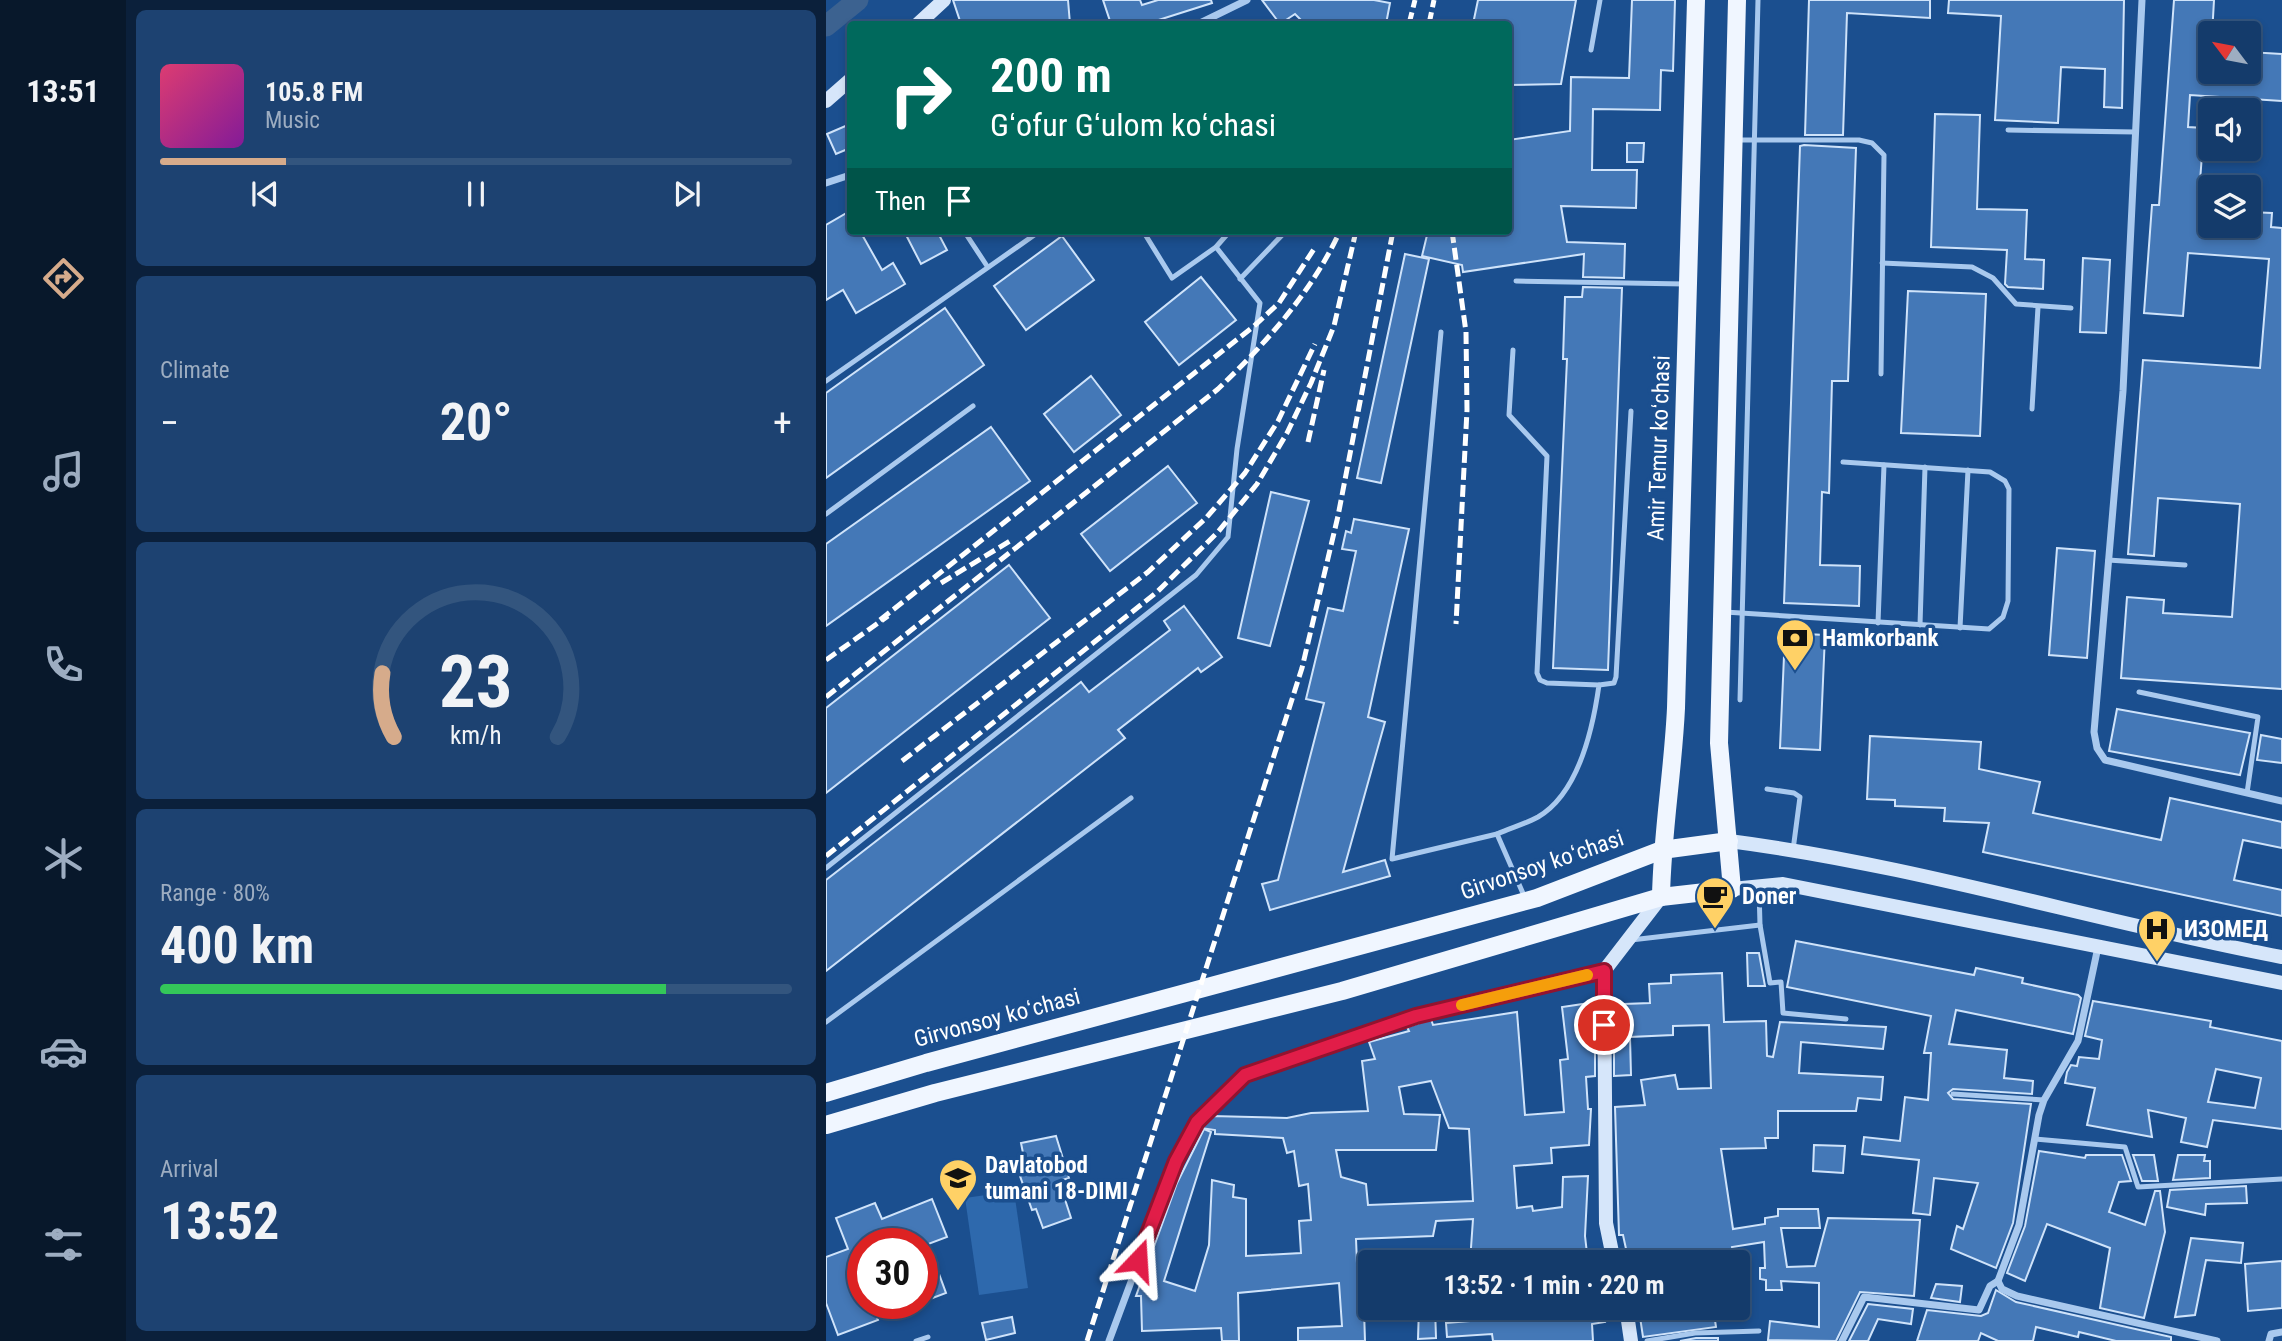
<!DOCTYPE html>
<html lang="en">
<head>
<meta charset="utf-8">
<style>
	:root { --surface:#143b6b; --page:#1d4271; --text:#f1f3f6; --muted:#9dadc1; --line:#33557e; --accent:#d6ab8b }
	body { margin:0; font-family:"Roboto Condensed",sans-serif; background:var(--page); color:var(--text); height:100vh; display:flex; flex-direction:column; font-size:26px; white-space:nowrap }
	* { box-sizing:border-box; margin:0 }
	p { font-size:23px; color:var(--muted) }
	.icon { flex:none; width:38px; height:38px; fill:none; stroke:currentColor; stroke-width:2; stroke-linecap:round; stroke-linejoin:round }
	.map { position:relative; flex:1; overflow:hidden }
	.side { display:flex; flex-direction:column; gap:10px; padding:10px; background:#0b203b; width:700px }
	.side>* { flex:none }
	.top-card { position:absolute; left:21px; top:21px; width:665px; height:214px; border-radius:7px; box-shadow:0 4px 10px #0003,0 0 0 2px var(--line); background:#00695c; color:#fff; overflow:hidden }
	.needle { width:46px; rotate:302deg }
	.controls { position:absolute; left:1372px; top:21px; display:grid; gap:14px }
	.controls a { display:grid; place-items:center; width:63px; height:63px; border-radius:7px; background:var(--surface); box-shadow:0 4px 10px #0003,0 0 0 2px var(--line); font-size:35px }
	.speed { position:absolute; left:21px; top:1228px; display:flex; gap:14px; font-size:35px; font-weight:700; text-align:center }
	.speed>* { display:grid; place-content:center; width:91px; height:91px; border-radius:50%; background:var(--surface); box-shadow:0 4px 10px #0003,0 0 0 2px var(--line); line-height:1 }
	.speed .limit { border:10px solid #d22; background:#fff; color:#111 }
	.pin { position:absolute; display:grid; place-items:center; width:60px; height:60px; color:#fff; margin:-30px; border:4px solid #fff; border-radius:50%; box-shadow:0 2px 7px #0007 }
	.me { position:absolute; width:77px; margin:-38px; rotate:20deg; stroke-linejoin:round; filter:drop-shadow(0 0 5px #0008) }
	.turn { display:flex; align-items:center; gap:24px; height:147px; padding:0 28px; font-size:32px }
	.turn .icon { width:91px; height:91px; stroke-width:2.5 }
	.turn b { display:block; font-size:49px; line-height:60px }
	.then { display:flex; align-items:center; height:66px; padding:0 28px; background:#0003; gap:14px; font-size:26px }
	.big { font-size:52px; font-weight:700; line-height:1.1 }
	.side .widget { flex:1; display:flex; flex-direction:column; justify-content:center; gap:10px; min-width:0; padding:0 24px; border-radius:10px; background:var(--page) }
	.side .dial { align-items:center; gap:0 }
	.dial svg { height:182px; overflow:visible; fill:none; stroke:var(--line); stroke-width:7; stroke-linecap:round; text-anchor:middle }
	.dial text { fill:var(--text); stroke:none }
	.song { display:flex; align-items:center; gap:21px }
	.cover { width:84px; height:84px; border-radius:10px; background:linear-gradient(135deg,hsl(340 70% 55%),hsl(290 70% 35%)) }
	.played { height:7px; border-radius:4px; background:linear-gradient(90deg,var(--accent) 20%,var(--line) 20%) }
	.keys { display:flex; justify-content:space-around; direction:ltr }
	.heat { display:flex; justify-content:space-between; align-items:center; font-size:38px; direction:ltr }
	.charge { height:10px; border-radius:5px; background:linear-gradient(90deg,#34c759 80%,var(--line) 0) }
	.trip { position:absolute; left:532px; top:1250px; width:392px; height:70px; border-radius:7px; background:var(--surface); box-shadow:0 4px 10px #0003,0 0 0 2px var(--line); font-weight:700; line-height:70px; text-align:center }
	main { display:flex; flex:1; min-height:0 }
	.tabs { display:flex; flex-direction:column; width:126px; justify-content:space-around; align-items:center; background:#08182b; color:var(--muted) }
	.tabs .icon { width:49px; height:49px }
	.tabs .active { color:var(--accent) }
	.tabs b { font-size:32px; color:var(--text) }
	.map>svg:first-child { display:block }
</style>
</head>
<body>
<main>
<nav class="tabs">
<b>13:51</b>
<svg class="icon active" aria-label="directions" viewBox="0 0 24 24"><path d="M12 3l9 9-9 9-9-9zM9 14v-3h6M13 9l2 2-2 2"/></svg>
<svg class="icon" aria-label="music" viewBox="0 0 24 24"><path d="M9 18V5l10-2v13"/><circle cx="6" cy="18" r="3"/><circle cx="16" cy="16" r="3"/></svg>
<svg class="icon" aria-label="phone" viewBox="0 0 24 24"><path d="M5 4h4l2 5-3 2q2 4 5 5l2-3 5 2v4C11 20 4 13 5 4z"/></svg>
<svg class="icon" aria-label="climate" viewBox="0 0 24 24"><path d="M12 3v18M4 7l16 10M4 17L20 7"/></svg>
<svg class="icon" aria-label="car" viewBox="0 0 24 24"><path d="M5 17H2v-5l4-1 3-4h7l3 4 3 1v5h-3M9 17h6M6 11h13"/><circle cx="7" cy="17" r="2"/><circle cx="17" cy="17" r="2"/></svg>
<svg class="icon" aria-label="filters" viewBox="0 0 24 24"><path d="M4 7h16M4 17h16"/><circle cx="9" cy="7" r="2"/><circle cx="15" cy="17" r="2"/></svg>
</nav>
<section class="side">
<div class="widget">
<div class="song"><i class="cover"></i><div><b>105.8 FM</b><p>Music</p></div></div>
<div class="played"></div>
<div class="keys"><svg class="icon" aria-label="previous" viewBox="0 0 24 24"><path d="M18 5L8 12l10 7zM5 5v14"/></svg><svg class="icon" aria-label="pause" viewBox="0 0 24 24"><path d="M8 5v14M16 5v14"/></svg><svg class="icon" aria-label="next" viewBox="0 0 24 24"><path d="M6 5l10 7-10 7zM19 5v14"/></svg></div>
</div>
<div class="widget"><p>Climate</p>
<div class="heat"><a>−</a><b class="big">20°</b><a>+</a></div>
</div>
<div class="widget dial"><svg viewBox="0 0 100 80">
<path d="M14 69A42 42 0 1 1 86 69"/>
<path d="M14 69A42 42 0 0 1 9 41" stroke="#d6ab8b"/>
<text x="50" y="56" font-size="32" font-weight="700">23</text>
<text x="50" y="72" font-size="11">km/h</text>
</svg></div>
<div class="widget"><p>Range · 80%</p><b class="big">400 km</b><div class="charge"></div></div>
<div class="widget"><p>Arrival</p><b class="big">13:52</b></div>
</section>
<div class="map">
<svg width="1456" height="1341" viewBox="0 0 1456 1341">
	<rect width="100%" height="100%" fill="#1b4f8f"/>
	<!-- green -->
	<path fill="#2e69ad" d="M188,1191L202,1288L153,1295L139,1198Z"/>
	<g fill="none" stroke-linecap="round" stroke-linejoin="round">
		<!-- canal -->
		<path stroke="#3c6290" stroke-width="21" d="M0,26L32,0"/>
	</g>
	<!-- building -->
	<g fill="#4478b7" stroke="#cfe3fa" stroke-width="2" fill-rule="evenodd">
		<path d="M127,0H242L244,24H135Z"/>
		<path d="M277,0H314L316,5L332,0H385L386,3L320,24H285Z"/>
		<path d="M436,0H548L564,3L560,24H479L469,14L454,24Z"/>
		<path d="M652,0H750L735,84L682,85V24H647Z"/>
		<path d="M806,0H849L847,71L835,70L834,110L767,109L766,170H811L810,208L735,206L741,242L799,244L798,278L757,277L758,254L637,272L636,265L596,256L602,231H682V140L744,131L745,77L803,78Z"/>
		<path d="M983,0H1104V18L1021,13L1017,135H979Z"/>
		<path d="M1123,0H1298L1296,108L1278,107L1279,69L1235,67L1232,123L1169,120L1175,16L1122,13Z"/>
		<path d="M1348,0H1388L1384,72H1423V52L1456,54V101L1364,95L1362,127L1378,128L1372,208L1384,209V226H1423V212L1446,213L1445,227L1456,228V689L1295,678L1301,597L1338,600L1337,613L1406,617L1414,504L1332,498L1328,556L1302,554L1317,360L1434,368L1443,259L1362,253L1357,316L1318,313L1326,205H1333Z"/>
		<path d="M1109,114L1154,115L1151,209L1201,210L1199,259L1218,260L1217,289L1182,287L1179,284L1181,250L1105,247Z"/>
		<path d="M24,124V148L10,154L1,134Z"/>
		<path d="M801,143H818L817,162H801Z"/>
		<path d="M978,145L1030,148L1022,381H1006L1003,493L996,492L994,565L1034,566L1033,606L958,603L974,146Z"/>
		<path d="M24,211V231H34L56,270L67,263L79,284L30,313L17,290L0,300V225Z"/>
		<path d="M78,231H111L121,250L95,264Z"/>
		<path d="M236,236L268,280L200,330L168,286Z"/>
		<path d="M579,254L603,259L555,483L531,478Z"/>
		<path d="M1257,258L1284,260L1280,333L1254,332Z"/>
		<path d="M375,277L410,320L353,365L319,322Z"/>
		<path d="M757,287L796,288L782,670L727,668L741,359H737L739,297H756Z"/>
		<path d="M1082,291L1160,294L1154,436L1075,433Z"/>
		<path d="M119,308L158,365L0,478V393Z"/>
		<path d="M265,376L295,415L248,452L218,414Z"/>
		<path d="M165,427L204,481L0,626V544Z"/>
		<path d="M342,466L371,503L284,571L255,534Z"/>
		<path d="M445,492L483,501L444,646L412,638Z"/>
		<path d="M528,519L583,529L542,717L559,722L517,872L559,860L564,876L444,910L436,884L452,880L498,703L480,699L502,608L517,611L530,551L516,549L520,531L525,533Z"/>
		<path d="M1231,548L1269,551L1261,658L1223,655Z"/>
		<path d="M183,565L224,618L0,793V708Z"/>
		<path d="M358,606L396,657L375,672L372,668L292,730L299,738L0,971V880L255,682L263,692L344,630L338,621Z"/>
		<path d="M959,633L999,635L994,750L954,748Z"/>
		<path d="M1291,709L1424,733L1414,775L1283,751Z"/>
		<path d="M1435,735L1456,739V763L1431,760Z"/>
		<path d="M1044,736L1155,742L1153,769L1214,782L1207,813L1335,840L1344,798L1456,822V848L1417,840L1408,880L1456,890V916L1157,852L1163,823L1118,821L1119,808L1069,806V800L1041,799Z"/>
		<path d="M970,941L1148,975L1150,968L1197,978L1196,983L1252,995L1255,998L1247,1034L1130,1010L1123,1044L1181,1050L1178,1078L1207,1081L1206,1094L1127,1089L1122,1093L1127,1099L1205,1104L1187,1223L1170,1268L1125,1249L1131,1226L1137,1229L1152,1183L1108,1178L1104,1215L1087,1213L1093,1160L1036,1154L1038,1137L1074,1141L1079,1097L1102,1100L1105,1053H1098L1105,1016L961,987Z"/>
		<path d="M921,953H933L939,986H922Z"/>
		<path d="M896,973L898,1022L940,1021L941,1056L947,1057L954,1022L1060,1027L1057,1049L975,1042L973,1073L1057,1077L1055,1100L1032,1098L1030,1111H952V1138H939L940,1148L895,1149L907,1229L939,1224V1218L952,1216V1209H992L994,1228H955L961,1267L989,1266L1002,1218L1094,1220L1088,1296L1034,1292L1010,1341L942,1340L944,1321L993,1327V1283L955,1281L956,1290H940V1280L934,1279V1268H939L938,1242L906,1247L909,1262H833L831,1251L802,1258L797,1235H793L789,1107L819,1105L815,1080L849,1075L852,1089L885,1088L883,1025L847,1026V1035L804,1037L805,1075L788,1076V1037L800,1036L798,1004L824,1003L823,984L845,983V975Z"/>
		<path d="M1267,1001L1385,1021L1384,1027L1456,1041V1129L1387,1120L1381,1147L1355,1142L1360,1118L1322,1110L1326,1137L1261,1125L1269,1088L1239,1083L1241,1072L1245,1065L1251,1066L1253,1057L1273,1059L1276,1040L1259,1036ZM1390,1069L1435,1078L1429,1108L1382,1102Z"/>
		<path d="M757,1004V1038L769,1037V1076L760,1077L762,1109H765L763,1145L725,1148L726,1163L688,1166L691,1208L706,1206L707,1211L736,1207L737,1177L762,1176L759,1236L762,1262H644L647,1219L610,1221L607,1236L530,1239L533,1311L538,1310L539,1341H472V1328L516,1326L513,1283L412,1293L413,1341H396L395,1328L316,1331L315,1296H310L351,1183L378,1129L385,1132L338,1281L369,1291L383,1245L386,1180L408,1185L407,1197L420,1199V1256L475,1253L473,1221L485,1220L482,1184L473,1186L468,1151L461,1153L457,1138L389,1134V1130L375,1128L386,1116L461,1118L485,1113L542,1111L536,1061L549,1059L543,1042L583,1031L581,1027L605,1019L607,1025L691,1012L699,1115L738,1112L734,1060L742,1059L736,1007ZM605,1081L623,1128L643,1129L647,1201L542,1205L540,1184L515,1177L510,1150H610L614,1115L578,1114L573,1087Z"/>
		<path d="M230,1136L243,1178L233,1181L245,1218L217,1228L210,1209L206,1210L194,1176L201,1173L195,1143Z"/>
		<path d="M988,1145L1019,1146L1017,1173L987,1171Z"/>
		<path d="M1213,1151L1259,1158L1260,1155H1296L1305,1181L1293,1182L1283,1212L1319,1225L1329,1191H1334L1339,1232L1318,1318L1274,1308L1284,1248L1221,1224L1199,1281L1181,1273L1199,1226Z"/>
		<path d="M1307,1155H1328L1332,1181H1316Z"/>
		<path d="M1352,1155H1379L1378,1161H1384V1178L1347,1180Z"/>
		<path d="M1420,1186L1421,1203L1380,1204L1379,1215L1341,1207L1344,1190Z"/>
		<path d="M106,1199L121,1237L102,1244L120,1293L96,1302V1244H37V1304H46L52,1320L12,1335L0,1303V1257L22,1249L10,1218L49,1203L56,1219Z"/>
		<path d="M1365,1238L1417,1243L1415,1263L1380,1260L1369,1315L1349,1317Z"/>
		<path d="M1456,1261V1308L1422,1311L1419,1264Z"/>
		<path d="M1110,1284L1136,1286L1134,1302L1105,1298Z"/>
		<path d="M1170,1290L1190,1302L1345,1337V1341H1290L1253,1332L1252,1337L1210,1327L1207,1341H1172L1155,1333L1152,1341H1091L1101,1310L1155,1316L1162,1313Z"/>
		<path d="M1042,1304L1087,1309L1085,1324L1052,1319L1042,1341H1023Z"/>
		<path d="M593,1307H609L610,1338L592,1339Z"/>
		<path d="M691,1307H708V1313L776,1307L779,1322L766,1324L767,1341H667L666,1334L621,1337L620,1323L692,1317Z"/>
		<path d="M841,1307H887L890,1327L817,1337L814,1317L841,1311Z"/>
		<path d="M186,1317L189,1333L160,1340L156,1323Z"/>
		<path d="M870,1338H892V1341H854Z"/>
	</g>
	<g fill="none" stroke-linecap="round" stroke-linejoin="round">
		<!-- lane -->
		<g stroke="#a9c9ee" stroke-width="5">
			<path d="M765,50L774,0"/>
			<path d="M1182,130L1310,132"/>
			<path d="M910,140H1033L1046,143L1058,155L1055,374"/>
			<path d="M138,231L161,266"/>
			<path d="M390,247L404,231"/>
			<path d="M1056,263L1146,267L1167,278L1190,304L1245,308"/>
			<path d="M414,279L460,231"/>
			<path d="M690,281L859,284"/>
			<path d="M615,332L566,859L671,834L699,898"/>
			<path d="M0,381L214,231"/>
			<path d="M1206,409L1212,307"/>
			<path d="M0,514L147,406"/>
			<path d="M1282,560L1359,565"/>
			<path d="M899,612L1163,629L1177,617L1182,601L1183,489L1179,481L1164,472L1017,462"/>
			<path d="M1052,623L1058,465"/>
			<path d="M1094,625L1099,467"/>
			<path d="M1134,628L1142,470"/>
			<path d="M773,685L788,683L790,677L805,411"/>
			<path d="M1313,692L1432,717L1421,793"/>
			<path d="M914,700L932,0"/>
			<path d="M941,789L968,793L974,797L967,850"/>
			<path d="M671,834C684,828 699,824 712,817C753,793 767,728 773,685L721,683L714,680L711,673L721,456L683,415L687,350"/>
			<path d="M0,868L370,575L402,537L411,449L434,303L390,247L346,278L317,231"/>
			<path d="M933,889L934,925L944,983L955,982L957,1013L1020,1019"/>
			<path d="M805,940L934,925"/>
			<path d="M0,1022L305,798"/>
			<path d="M1127,1094L1218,1100"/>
			<path d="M1209,1139L1299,1147L1312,1187L1456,1179"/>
			<path d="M90,1341L102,1337"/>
			<path d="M821,1341L869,1333L933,1331"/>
		</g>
		<!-- street -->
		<g stroke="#a9c9ee" stroke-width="7">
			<path d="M1316,0L1297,391L1268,732L1271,748L1279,760L1456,801"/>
			<path d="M372,24L421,0"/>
			<path d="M0,183L24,175"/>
			<path d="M1172,1281L1176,1289L1191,1296L1391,1341"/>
			<path d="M283,1341L350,1161L371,1122L419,1075L590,1016L778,971"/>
			<path d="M1016,1341L1038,1297L1153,1310L1164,1286L1172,1281L1193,1225L1213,1115L1218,1100L1252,1041L1272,947"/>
			<path d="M1443,1341L1445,1334L1456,1332"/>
		</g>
		<!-- secondary -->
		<g stroke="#d6e6fa" stroke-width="14">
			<path d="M92,24L118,0"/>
			<path d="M0,101L24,80"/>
			<path d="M903,841C1090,865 1271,922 1456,957"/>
			<path d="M906,889L957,884L1456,983"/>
			<path d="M788,1262L780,1223L778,971L835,897"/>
			<path d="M800,1307L805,1341"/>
		</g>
		<!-- primary -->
		<g stroke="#f0f6ff" stroke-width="18">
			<path d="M835,897C836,834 847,772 850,708L870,0"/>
			<path d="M0,1093L100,1063L711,898L836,850L903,841"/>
			<path d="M0,1125L109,1093L516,991L835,897L906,889L893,743L911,0"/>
		</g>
		<!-- rail -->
		<g stroke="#fff" stroke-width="5" stroke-dasharray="12 5" stroke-linecap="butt">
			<path d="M583,24L589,0"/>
			<path d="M603,24L608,0"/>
			<path d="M626,231L640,332L641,410L630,624"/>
			<path d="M482,442L498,370"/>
			<path d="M115,583L184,541"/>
			<path d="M54,620L427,327L453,303L488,249"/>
			<path d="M0,660L62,616"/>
			<path d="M0,697L392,389C440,343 486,292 514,231"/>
			<path d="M76,761L322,572L380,518L419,473L452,421L489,344"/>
			<path d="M0,856L331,592L392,532L431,484L461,433L485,383L508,326L530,231"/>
			<path d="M261,1341L476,668L512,516L567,231"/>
		</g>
	</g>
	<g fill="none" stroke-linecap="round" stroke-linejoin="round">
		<defs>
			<path id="route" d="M312,1260L350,1161L371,1122L419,1075L590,1016L778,971V1025"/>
		</defs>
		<!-- route casing -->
		<use href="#route" stroke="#92132f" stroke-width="18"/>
		<!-- route -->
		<use href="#route" stroke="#e11d48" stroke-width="12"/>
		<!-- slow -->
		<path stroke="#f59e0b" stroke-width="12" d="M636,1005L761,975"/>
	</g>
	<!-- icons -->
	<defs>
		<symbol id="bank-pin" viewBox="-11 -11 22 30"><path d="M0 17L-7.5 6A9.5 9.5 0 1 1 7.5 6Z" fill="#ffd166" stroke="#1b4f8f"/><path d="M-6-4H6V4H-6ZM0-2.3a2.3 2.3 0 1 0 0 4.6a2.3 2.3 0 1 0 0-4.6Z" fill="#111"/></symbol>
		<symbol id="cafe-pin" viewBox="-11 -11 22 30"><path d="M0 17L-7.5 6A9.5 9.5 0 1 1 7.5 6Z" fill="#ffd166" stroke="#1b4f8f"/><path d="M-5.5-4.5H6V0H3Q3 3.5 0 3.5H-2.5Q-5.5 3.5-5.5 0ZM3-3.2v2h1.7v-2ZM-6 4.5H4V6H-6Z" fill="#111"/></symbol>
		<symbol id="hospital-pin" viewBox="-11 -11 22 30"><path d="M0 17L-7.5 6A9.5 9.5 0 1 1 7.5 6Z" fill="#ffd166" stroke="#1b4f8f"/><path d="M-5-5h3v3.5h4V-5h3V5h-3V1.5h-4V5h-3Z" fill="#111"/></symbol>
		<symbol id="school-pin" viewBox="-11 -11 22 30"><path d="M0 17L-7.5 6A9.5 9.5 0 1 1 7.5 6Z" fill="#ffd166" stroke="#1b4f8f"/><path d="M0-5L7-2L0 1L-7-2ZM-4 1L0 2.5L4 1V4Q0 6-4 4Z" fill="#111"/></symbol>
	</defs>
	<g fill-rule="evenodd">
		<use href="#bank-pin" x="947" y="616" width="44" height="60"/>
		<use href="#cafe-pin" x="867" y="874" width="44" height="60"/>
		<use href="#hospital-pin" x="1309" y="907" width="44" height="60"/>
		<use href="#school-pin" x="110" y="1156" width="44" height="60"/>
	</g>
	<g text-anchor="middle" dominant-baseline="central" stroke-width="7" stroke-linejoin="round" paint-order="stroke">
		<!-- street labels -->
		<g font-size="23" fill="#fff" stroke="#1b4f8f">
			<text transform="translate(833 448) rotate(-88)">Amir Temur koʻchasi</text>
			<text transform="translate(716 865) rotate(-19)">Girvonsoy koʻchasi</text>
			<text transform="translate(171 1018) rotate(-15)">Girvonsoy koʻchasi</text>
		</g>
		<!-- poi labels -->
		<g font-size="23" font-weight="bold" fill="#fff" stroke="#1b4f8f" text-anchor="start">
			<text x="996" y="638">Hamkorbank</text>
			<text x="916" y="896">Doner</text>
			<text x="1358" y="929">ИЗОМЕД</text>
			<text x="159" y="1165">Davlatobod<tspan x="159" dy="26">tumani 18-DIMI</tspan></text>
		</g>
	</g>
</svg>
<div class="controls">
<a><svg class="needle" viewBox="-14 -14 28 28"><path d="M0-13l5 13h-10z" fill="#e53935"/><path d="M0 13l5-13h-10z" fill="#9dadc1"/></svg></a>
<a><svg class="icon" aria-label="sound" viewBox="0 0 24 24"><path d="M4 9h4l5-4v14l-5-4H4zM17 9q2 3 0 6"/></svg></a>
<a><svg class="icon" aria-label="layers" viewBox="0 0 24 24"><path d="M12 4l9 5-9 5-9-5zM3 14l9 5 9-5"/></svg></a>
</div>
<div class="speed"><div class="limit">30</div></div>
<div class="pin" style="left:778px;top:1025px;background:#d93025"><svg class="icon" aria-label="arrive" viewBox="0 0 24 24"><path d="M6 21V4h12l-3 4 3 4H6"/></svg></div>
<svg class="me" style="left:312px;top:1260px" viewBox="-20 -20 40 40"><path d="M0-17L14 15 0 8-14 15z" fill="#e11d48" stroke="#fff" stroke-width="4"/></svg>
<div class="trip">13:52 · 1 min · 220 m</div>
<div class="top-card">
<div class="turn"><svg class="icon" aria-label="right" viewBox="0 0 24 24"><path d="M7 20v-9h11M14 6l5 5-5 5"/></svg><div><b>200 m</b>Gʻofur Gʻulom koʻchasi</div></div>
<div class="then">Then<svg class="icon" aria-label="arrive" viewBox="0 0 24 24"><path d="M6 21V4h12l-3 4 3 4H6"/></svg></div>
</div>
</div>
</main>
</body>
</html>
